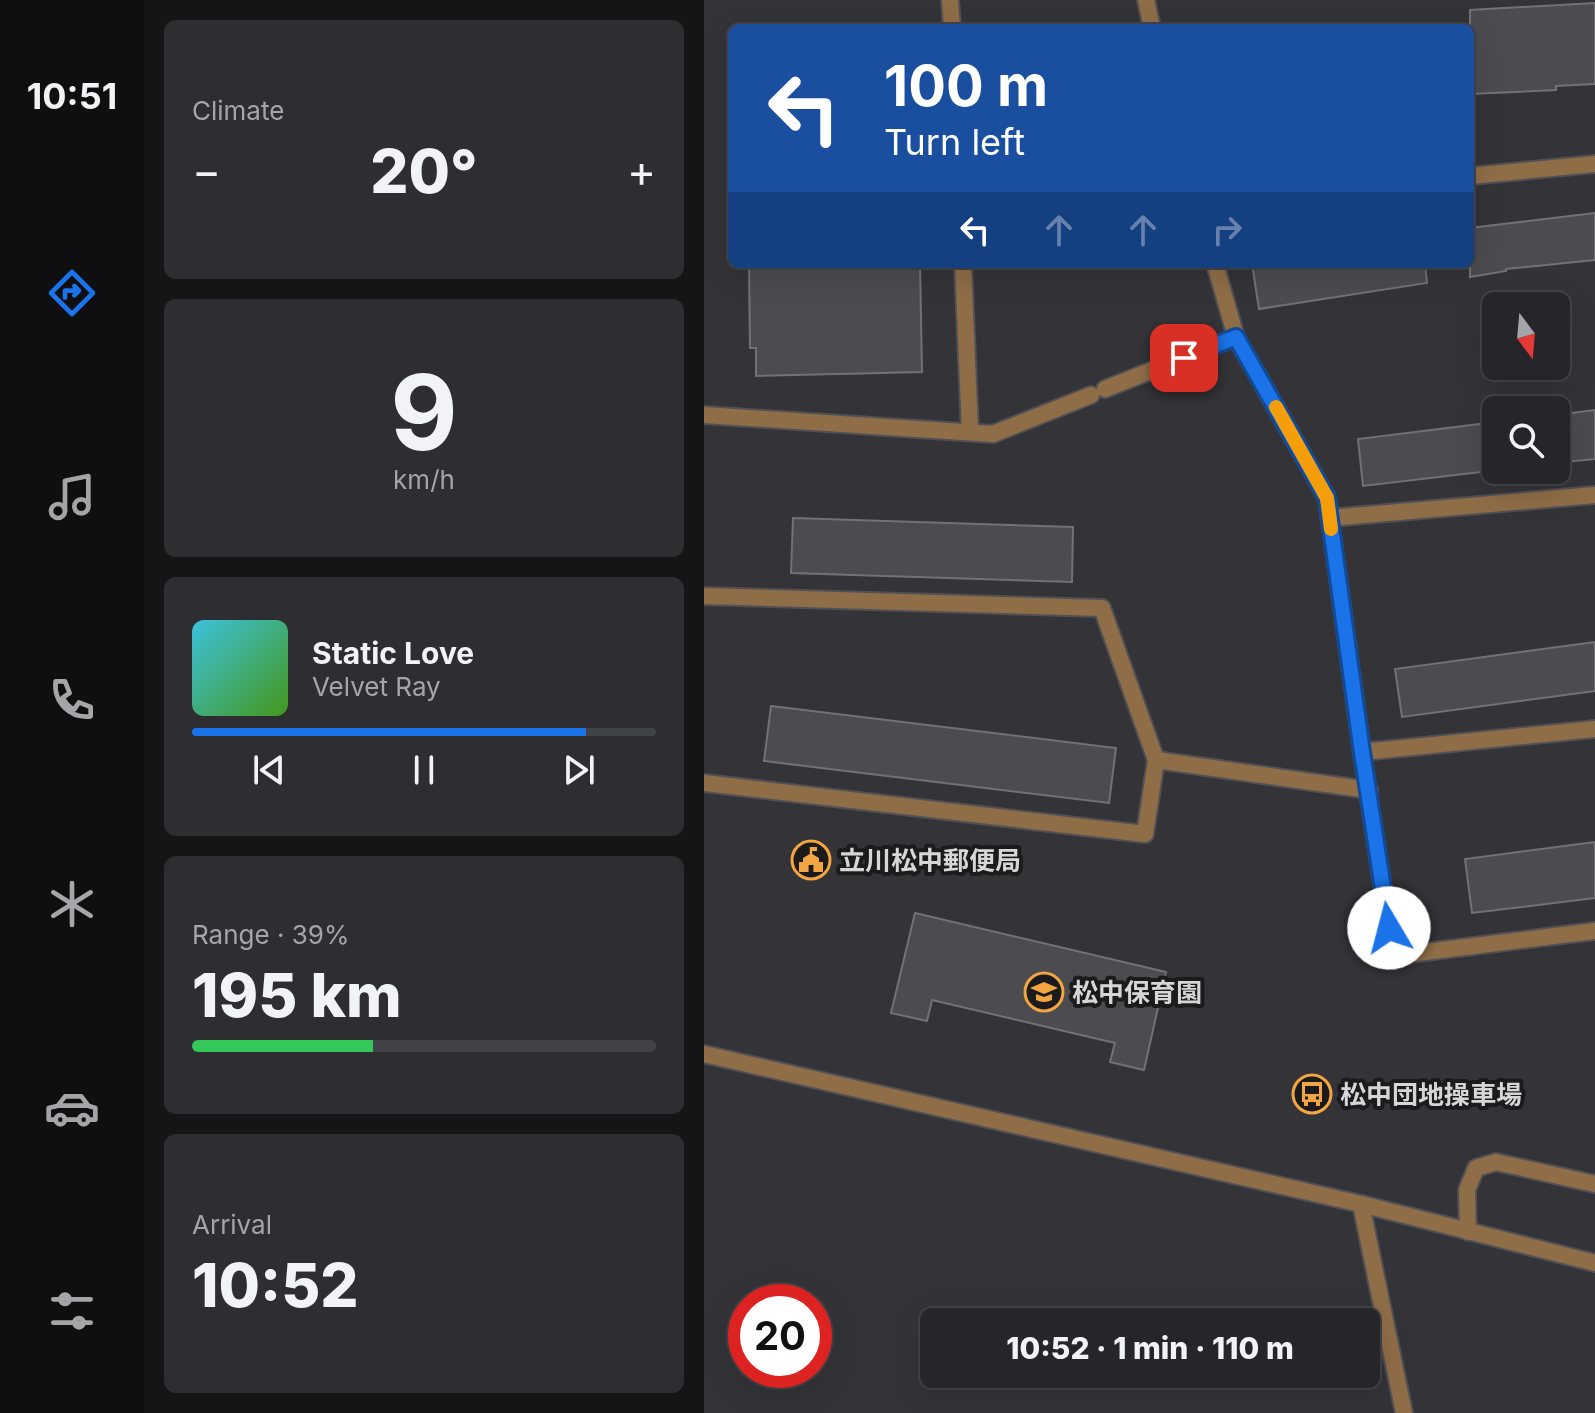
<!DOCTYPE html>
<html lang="en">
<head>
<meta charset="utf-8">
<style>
	:root { --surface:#26262a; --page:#2e2e32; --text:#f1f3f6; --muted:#a4a5a8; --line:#424347; --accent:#1a73e8 }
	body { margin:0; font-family:Inter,"Noto Sans JP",sans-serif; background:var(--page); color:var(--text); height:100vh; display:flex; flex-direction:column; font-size:30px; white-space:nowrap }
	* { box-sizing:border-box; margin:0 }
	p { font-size:26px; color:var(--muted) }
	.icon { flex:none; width:44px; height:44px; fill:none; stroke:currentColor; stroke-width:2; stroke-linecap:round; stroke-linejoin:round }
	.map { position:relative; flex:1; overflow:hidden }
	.sheet { display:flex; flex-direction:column; gap:20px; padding:20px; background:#151517; width:560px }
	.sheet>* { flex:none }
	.hud { position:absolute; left:24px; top:24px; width:746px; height:244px; border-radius:12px; box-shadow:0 8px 32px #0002,0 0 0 2px var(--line); background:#1a4fa0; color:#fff; overflow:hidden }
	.needle { width:52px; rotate:164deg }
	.buttons { position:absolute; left:778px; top:292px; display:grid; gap:16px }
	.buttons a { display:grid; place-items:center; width:88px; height:88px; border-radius:12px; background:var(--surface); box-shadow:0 8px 32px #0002,0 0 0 2px var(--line); font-size:40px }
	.speed { position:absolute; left:24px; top:1284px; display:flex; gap:16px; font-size:40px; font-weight:700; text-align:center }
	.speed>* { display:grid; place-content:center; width:104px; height:104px; border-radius:50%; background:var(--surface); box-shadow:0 8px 32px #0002,0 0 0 2px var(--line); line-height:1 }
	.speed .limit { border:12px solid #d22; background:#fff; color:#111 }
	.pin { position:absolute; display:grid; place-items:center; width:68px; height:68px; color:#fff; margin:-34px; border-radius:16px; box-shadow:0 4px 12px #0006 }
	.me { position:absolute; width:88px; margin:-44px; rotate:352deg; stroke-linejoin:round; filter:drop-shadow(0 0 6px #0008) }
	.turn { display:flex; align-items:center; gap:28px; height:168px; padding:0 24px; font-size:36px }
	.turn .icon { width:104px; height:104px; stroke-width:2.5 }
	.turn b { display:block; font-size:56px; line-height:68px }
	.lanes { display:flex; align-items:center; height:76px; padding:0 24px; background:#0003; justify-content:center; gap:40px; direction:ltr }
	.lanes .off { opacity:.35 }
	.big { font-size:60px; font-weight:800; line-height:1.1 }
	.sheet .widget { flex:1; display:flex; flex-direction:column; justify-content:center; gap:12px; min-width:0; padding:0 28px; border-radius:12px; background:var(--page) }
	.sheet .dial { align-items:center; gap:0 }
	.dial b { font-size:104px; line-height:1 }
	.song { display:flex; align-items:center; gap:24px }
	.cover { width:96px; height:96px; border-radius:12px; background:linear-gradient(135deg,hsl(190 70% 55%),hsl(100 70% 35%)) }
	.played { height:8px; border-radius:4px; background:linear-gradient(90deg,var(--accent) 85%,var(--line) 85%) }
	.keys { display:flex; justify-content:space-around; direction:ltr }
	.heat { display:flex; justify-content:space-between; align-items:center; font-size:44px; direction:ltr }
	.charge { height:12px; border-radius:6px; background:linear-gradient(90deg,#34c759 39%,var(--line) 0) }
	.trip { position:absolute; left:216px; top:1308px; width:460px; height:80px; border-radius:12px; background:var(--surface); box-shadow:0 8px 32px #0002,0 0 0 2px var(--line); font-weight:800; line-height:80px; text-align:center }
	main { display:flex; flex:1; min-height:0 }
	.menu { display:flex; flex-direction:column; width:144px; justify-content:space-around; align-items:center; background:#0f0f11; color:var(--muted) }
	.menu .icon { width:56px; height:56px }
	.menu .selected { color:var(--accent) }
	.menu b { font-size:36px; color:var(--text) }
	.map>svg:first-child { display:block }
</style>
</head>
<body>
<main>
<nav class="menu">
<b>10:51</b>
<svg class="icon selected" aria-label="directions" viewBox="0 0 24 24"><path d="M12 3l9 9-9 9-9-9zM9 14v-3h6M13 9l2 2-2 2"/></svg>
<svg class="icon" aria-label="music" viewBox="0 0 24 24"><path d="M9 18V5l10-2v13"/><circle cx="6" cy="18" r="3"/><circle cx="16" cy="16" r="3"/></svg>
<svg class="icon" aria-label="phone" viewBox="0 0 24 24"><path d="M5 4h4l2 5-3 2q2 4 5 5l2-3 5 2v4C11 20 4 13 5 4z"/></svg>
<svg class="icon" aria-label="climate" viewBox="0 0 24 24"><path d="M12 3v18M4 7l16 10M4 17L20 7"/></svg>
<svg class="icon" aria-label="car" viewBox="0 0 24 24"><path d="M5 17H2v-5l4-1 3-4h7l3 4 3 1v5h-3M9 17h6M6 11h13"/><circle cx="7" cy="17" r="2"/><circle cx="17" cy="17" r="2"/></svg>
<svg class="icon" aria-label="filters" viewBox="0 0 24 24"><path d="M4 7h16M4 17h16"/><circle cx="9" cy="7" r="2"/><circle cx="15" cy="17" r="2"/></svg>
</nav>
<section class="sheet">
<div class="widget"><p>Climate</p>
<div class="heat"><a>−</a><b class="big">20°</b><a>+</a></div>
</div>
<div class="widget dial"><b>9</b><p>km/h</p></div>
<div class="widget">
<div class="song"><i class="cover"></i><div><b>Static Love</b><p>Velvet Ray</p></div></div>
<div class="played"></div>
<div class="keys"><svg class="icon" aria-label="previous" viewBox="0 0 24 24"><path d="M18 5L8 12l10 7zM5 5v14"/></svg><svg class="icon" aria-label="pause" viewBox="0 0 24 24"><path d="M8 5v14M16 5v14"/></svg><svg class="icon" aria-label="next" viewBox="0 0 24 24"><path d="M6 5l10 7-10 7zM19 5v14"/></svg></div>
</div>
<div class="widget"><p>Range · 39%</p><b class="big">195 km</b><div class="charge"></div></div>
<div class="widget"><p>Arrival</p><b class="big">10:52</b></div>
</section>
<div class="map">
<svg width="891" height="1413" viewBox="0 0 891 1413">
	<rect width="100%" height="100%" fill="#333338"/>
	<!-- building -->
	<g fill="#4b4b50" stroke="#717277" stroke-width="2">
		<path d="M891,3V84L852,86V90L766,94V10Z"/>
		<path d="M891,213V260L802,269V271L766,277V228Z"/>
		<path d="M45,264H216L218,372L52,376V348H46Z"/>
		<path d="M548,264H721L723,283L555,309Z"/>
		<path d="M891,410V459L852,463V415Z"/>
		<path d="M792,422V470H794L659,486L654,439Z"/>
		<path d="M89,518L369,527L368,582L87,573Z"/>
		<path d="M891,642V691L698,717L691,669Z"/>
		<path d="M67,706L412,748L405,803L60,761Z"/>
		<path d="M891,842V898L768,913L761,859Z"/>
		<path d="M211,913L462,972L440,1070L406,1062L411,1043L228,1000L223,1021L187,1013Z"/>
	</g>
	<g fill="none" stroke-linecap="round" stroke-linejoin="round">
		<defs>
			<g id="service">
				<path d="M246,0L248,28"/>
				<path d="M442,0L448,28"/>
				<path d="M766,176L891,164"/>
				<path d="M259,264L266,432"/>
				<path d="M511,264L532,337L623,498L658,752L689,956L891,931"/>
				<path d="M401,389L532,337"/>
				<path d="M0,415L289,434L387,395"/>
				<path d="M625,518L891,495"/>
				<path d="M0,596L398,608L452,760L665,790"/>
				<path d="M658,752L891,729"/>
				<path d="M0,783L441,834L452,760"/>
				<path d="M764,1232L763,1190L772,1168L792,1162L891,1184"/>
			</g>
			<g id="minor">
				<path d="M0,1054L657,1204L891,1263"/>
				<path d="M657,1204L700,1413"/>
			</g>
		</defs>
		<!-- service casing -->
		<use href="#service" stroke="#505055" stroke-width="20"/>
		<!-- minor casing -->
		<use href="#minor" stroke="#505055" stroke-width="20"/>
		<!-- service -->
		<use href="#service" stroke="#8f6d47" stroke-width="16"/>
		<!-- minor -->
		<use href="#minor" stroke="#8f6d47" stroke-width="16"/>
	</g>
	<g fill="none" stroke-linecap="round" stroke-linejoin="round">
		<defs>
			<path id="route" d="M480,358L532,337L623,498L658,752L685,928"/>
		</defs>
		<!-- route casing -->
		<use href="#route" stroke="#114b97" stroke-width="20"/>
		<!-- route -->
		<use href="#route" stroke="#1a73e8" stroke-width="14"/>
		<!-- slow -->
		<path stroke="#f59e0b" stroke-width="14" d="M572,407L623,498L627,529"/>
	</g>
	<!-- icons -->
	<defs>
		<symbol id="civic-ring" viewBox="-11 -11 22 22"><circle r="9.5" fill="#1b1b1d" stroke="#f2a541" stroke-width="1.5"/><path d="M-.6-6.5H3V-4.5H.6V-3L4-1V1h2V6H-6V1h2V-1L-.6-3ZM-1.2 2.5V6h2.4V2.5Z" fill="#f2a541"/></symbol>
		<symbol id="school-ring" viewBox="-11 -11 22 22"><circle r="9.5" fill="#1b1b1d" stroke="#f2a541" stroke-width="1.5"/><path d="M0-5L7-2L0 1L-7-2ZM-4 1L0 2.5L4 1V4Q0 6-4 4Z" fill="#f2a541"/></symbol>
		<symbol id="bus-ring" viewBox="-11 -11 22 22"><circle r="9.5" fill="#1b1b1d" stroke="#f2a541" stroke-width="1.5"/><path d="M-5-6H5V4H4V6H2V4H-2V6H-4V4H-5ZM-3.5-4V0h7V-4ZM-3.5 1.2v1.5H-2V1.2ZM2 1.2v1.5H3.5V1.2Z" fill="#f2a541"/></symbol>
	</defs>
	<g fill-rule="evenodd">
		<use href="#civic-ring" x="85" y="838" width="44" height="44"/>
		<use href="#school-ring" x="318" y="970" width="44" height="44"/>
		<use href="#bus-ring" x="586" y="1072" width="44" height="44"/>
	</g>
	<g text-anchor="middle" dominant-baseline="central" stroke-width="8" stroke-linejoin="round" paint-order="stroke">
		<!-- poi labels -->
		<g font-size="26" font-weight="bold" fill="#d6d6d9" stroke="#1b1b1d" text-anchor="start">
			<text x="135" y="860">立川松中郵便局</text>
			<text x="368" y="992">松中保育園</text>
			<text x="636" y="1094">松中団地操車場</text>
		</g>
	</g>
</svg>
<div class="buttons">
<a><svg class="needle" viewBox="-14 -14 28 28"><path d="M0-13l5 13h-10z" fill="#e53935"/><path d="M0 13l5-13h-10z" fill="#a4a5a8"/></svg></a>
<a><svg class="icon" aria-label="search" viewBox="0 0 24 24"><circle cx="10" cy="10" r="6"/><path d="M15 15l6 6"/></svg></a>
</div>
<div class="speed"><div class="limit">20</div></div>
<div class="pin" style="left:480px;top:358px;background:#d93025"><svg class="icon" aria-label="arrive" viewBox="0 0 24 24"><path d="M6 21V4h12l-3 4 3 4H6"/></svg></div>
<svg class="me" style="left:685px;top:928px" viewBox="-20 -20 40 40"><circle r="19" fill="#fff"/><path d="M0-13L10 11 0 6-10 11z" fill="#1a73e8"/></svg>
<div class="trip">10:52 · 1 min · 110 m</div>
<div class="hud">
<div class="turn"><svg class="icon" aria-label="left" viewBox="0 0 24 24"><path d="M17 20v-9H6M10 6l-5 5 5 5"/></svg><div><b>100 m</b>Turn left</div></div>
<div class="lanes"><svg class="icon" aria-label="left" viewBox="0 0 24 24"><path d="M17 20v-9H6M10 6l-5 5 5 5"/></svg><svg class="icon off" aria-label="ahead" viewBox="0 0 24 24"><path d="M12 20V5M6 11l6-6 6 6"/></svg><svg class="icon off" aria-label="ahead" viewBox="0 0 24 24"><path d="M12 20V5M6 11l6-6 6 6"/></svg><svg class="icon off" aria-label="right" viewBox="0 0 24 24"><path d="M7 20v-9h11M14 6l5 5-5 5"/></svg></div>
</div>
</div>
</main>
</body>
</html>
